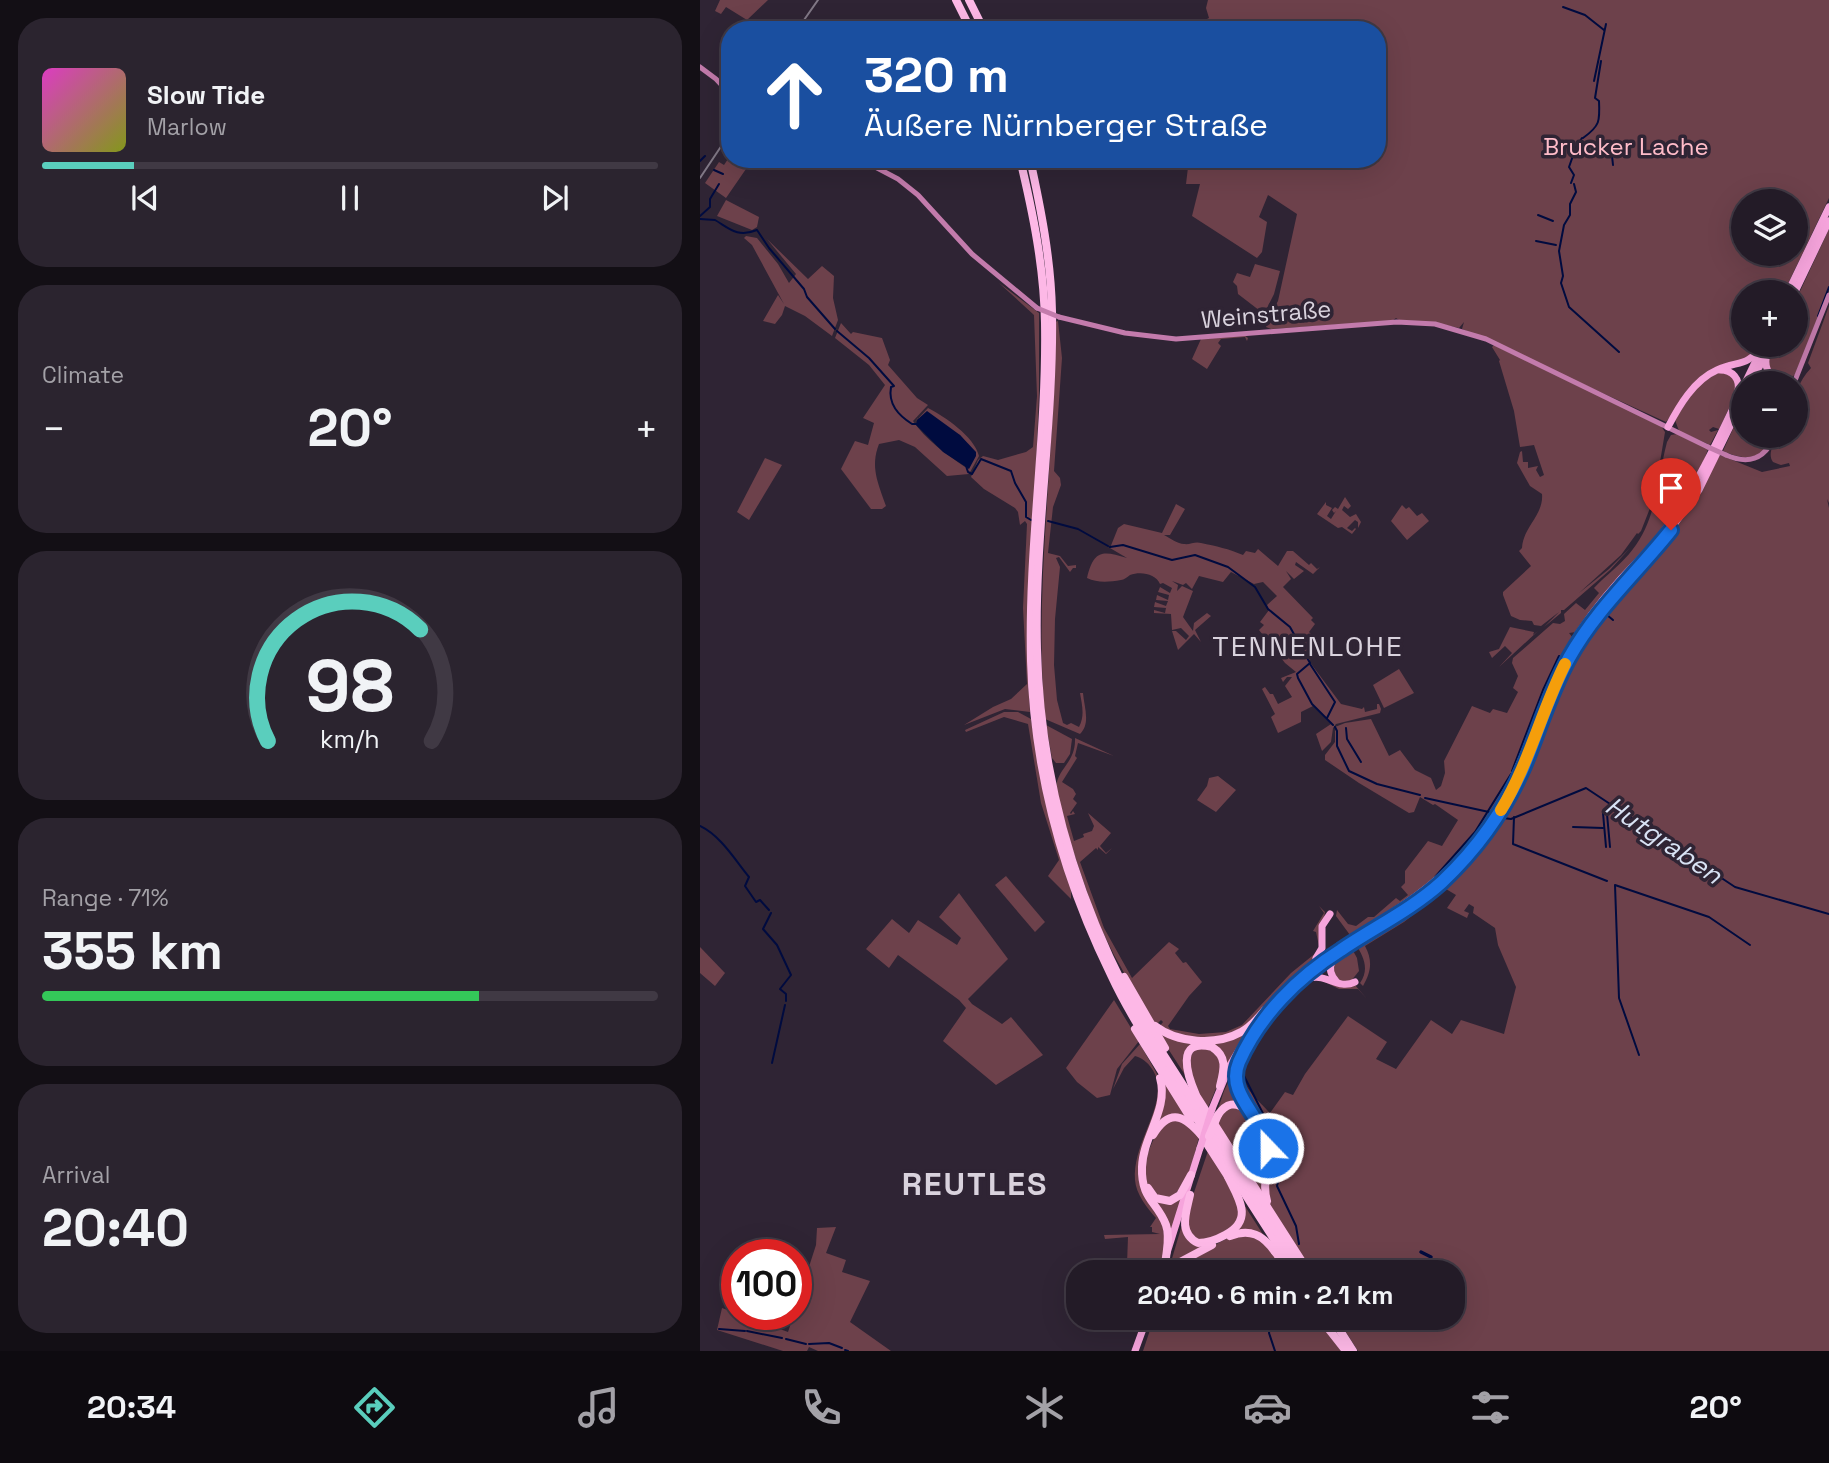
<!DOCTYPE html>
<html lang="en">
<head>
<meta charset="utf-8">
<style>
	:root { --surface:#231b27; --page:#2b242f; --text:#f1f3f6; --muted:#a3a1a7; --line:#403944; --accent:#5acebd }
	body { margin:0; font-family:"Space Grotesk",sans-serif; background:var(--page); color:var(--text); height:100vh; display:flex; flex-direction:column; font-size:26px; white-space:nowrap }
	* { box-sizing:border-box; margin:0 }
	p { font-size:23px; color:var(--muted) }
	.icon { flex:none; width:38px; height:38px; fill:none; stroke:currentColor; stroke-width:2; stroke-linecap:round; stroke-linejoin:round }
	.map { position:relative; flex:1; overflow:hidden }
	.details { display:flex; flex-direction:column; gap:18px; padding:18px; background:#130f15; width:700px }
	.details>* { flex:none }
	.banner { position:absolute; left:21px; top:21px; width:665px; height:147px; border-radius:28px; box-shadow:0 7px 28px #0002,0 0 0 2px var(--line); background:#1a4fa0; color:#fff; overflow:hidden }
	.buttons { position:absolute; left:1031px; top:189px; display:grid; gap:14px }
	.buttons a { display:grid; place-items:center; width:77px; height:77px; border-radius:50%; background:var(--surface); box-shadow:0 7px 28px #0002,0 0 0 2px var(--line); font-size:35px }
	.speed { position:absolute; left:21px; top:1239px; display:flex; gap:14px; font-size:35px; font-weight:700; text-align:center }
	.speed>* { display:grid; place-content:center; width:91px; height:91px; border-radius:50%; background:var(--surface); box-shadow:0 7px 28px #0002,0 0 0 2px var(--line); line-height:1 }
	.speed .limit { border:10px solid #d22; background:#fff; color:#111 }
	.pin { position:absolute; display:grid; place-items:center; width:60px; height:60px; color:#fff; margin:-72px -30px; border-radius:50% 50% 50% 0; rotate:-45deg; box-shadow:0 0 7px #0007 }
	.pin .icon { rotate:45deg }
	.me { position:absolute; width:77px; margin:-38px; rotate:338deg; stroke-linejoin:round; filter:drop-shadow(0 0 5px #0008) }
	.turn { display:flex; align-items:center; gap:24px; height:147px; padding:0 28px; font-size:32px }
	.turn .icon { width:91px; height:91px; stroke-width:2.5 }
	.turn b { display:block; font-size:49px; line-height:60px }
	.big { font-size:52px; font-weight:600; line-height:1.1 }
	.details .widget { flex:1; display:flex; flex-direction:column; justify-content:center; gap:10px; min-width:0; padding:0 24px; border-radius:28px; background:var(--page) }
	.details .dial { align-items:center; gap:0 }
	.dial svg { height:182px; overflow:visible; fill:none; stroke:var(--line); stroke-width:7; stroke-linecap:round; text-anchor:middle }
	.dial text { fill:var(--text); stroke:none }
	.song { display:flex; align-items:center; gap:21px }
	.cover { width:84px; height:84px; border-radius:10px; background:linear-gradient(135deg,hsl(310 70% 55%),hsl(70 70% 35%)) }
	.played { height:7px; border-radius:4px; background:linear-gradient(90deg,var(--accent) 15%,var(--line) 15%) }
	.keys { display:flex; justify-content:space-around; direction:ltr }
	.heat { display:flex; justify-content:space-between; align-items:center; font-size:38px; direction:ltr }
	.charge { height:10px; border-radius:5px; background:linear-gradient(90deg,#34c759 71%,var(--line) 0) }
	.trip { position:absolute; left:366px; top:1260px; width:399px; height:70px; border-radius:28px; background:var(--surface); box-shadow:0 7px 28px #0002,0 0 0 2px var(--line); font-weight:600; line-height:70px; text-align:center }
	.tabs { display:flex; height:112px; justify-content:space-around; align-items:center; background:#0e0b10; color:var(--muted) }
	.tabs .icon { width:49px; height:49px }
	.tabs .selected { color:var(--accent) }
	.tabs b { font-size:32px; color:var(--text) }
	main { display:flex; flex:1; min-height:0 }
	.map>svg:first-child { display:block }
</style>
</head>
<body>
<main>
<section class="details">
<div class="widget">
<div class="song"><i class="cover"></i><div><b>Slow Tide</b><p>Marlow</p></div></div>
<div class="played"></div>
<div class="keys"><svg class="icon" aria-label="previous" viewBox="0 0 24 24"><path d="M18 5L8 12l10 7zM5 5v14"/></svg><svg class="icon" aria-label="pause" viewBox="0 0 24 24"><path d="M8 5v14M16 5v14"/></svg><svg class="icon" aria-label="next" viewBox="0 0 24 24"><path d="M6 5l10 7-10 7zM19 5v14"/></svg></div>
</div>
<div class="widget"><p>Climate</p>
<div class="heat"><a>−</a><b class="big">20°</b><a>+</a></div>
</div>
<div class="widget dial"><svg viewBox="0 0 100 80">
<path d="M14 69A42 42 0 1 1 86 69"/>
<path d="M14 69A42 42 0 0 1 81 20" stroke="#5acebd"/>
<text x="50" y="56" font-size="32" font-weight="700">98</text>
<text x="50" y="72" font-size="11">km/h</text>
</svg></div>
<div class="widget"><p>Range · 71%</p><b class="big">355 km</b><div class="charge"></div></div>
<div class="widget"><p>Arrival</p><b class="big">20:40</b></div>
</section>
<div class="map">
<svg width="1129" height="1351" viewBox="0 0 1129 1351">
	<rect width="100%" height="100%" fill="#2f2434"/>
	<!-- green -->
	<g fill="#6d414b" fill-rule="evenodd">
		<path d="M20,0H68L47,20L26,7L21,14L15,11Z"/>
		<path d="M508,0H1129V198L1084,292H1043V345H1058L1052,356L1005,375L966,422L762,329L764,322L759,328L737,323L699,320L696,318L692,321L571,329L566,327L568,319L578,301L597,214L568,195L559,217L567,222L562,252L557,258L492,216L500,184H486L489,159H677V30H510L507,19L509,18L506,8ZM1043,201H1096V254H1043Z"/>
		<path d="M30,156V159H35L46,169L26,198L5,183L19,162L24,165Z"/>
		<path d="M26,200L59,217L57,227L52,230L17,216Z"/>
		<path d="M1129,229V290L1095,375L1085,380L1074,377L1066,359L1074,345H1096V300Z"/>
		<path d="M46,236L57,238L78,264L89,283L96,274L67,239L108,279L122,266L134,276L133,298L138,320L132,336L105,316L85,306L82,315L75,324L63,321L78,295L84,304L52,245L44,238Z"/>
		<path d="M555,264L580,271L574,294L564,314L538,294L537,286L533,282L537,273L550,277Z"/>
		<path d="M299,283L339,313V393L328,678L330,712L305,709L264,725L293,707L311,699L327,684L323,608L327,524L325,521L320,525L318,512L315,508L284,489L271,477L278,460L283,456L298,460L326,452L333,447L337,396L334,315Z"/>
		<path d="M1129,306V503L1127,499L1129,508V1351H658L637,1318H752V1272H610C599,1257 569,1209 566,1193C563,1173 573,1155 566,1135C560,1115 537,1099 537,1079C538,1050 588,984 616,977L642,987L655,985L667,999L658,989H639L619,979C596,981 543,1050 543,1073C543,1089 560,1102 570,1113L585,1092L593,1095L605,1074L648,1016L687,1042L676,1059L696,1069L731,1020L752,1034L761,1020L804,1034L816,987L798,945L795,928L773,913L774,907L769,904L764,911L769,913L767,918L747,908L756,895L746,889L704,922L665,946C673,961 671,972 663,986L660,983C670,968 663,957 656,944C731,900 793,844 827,762C845,719 858,676 883,637C904,603 934,578 958,547C972,531 985,514 996,496C1005,483 1011,468 1020,455L1062,472L1090,466L1089,463L1081,465L1073,462C1067,454 1074,444 1077,436H1096C1096,406 1090,391 1111,368L1108,363Z"/>
		<path d="M358,321L362,358L354,471L360,478L361,485L353,507L348,553L360,556L368,566L376,565V568H373L370,572L359,557L356,558L360,567L355,619L354,665L357,700L363,723L367,725L371,723L379,727C385,716 382,705 380,693H383C384,707 391,723 380,734L345,719C333,586 356,455 355,322Z"/>
		<path d="M141,323L151,334L153,332L182,338L190,360L188,365L217,398L228,405L213,421C225,439 246,454 265,467L276,454L260,435L218,418L215,422L228,408C245,417 274,436 279,456L269,474L247,476L215,447L199,440L179,444C170,467 178,483 186,506L182,509H171L141,469L155,441L168,445L174,423L163,418L185,385L169,365L135,338Z"/>
		<path d="M544,335L548,338L547,341L545,337L521,339L518,343L521,346L507,369L492,359L501,339Z"/>
		<path d="M794,345L961,426L965,432L954,498L941,531L938,534L937,533L921,555L879,593L909,569L930,548L910,570L864,610H861V613L844,627L859,612L841,626L834,625L832,621L820,620L811,616L803,595V592L831,566L819,551L822,548C823,527 844,515 842,494L830,486L817,463L820,452L822,451L823,462H828V468L838,466L836,470L840,477L844,475L834,445L820,447L814,411L799,361L800,360L792,347Z"/>
		<path d="M1019,372L1035,377L1036,394L1019,429L1013,427L1009,430L1011,432L1018,430L1010,445L979,431L975,420L996,387Z"/>
		<path d="M1043,407V436H1074C1061,461 1046,461 1023,451Z"/>
		<path d="M977,434L1008,449C988,512 919,582 876,632L869,633L873,638C845,702 821,772 781,829C748,875 699,909 650,935L636,916L637,910L648,924L656,926L668,917H674L696,898L700,901L708,895L701,887L705,883V871L728,841L742,846L758,820L735,804L733,805L720,797L714,812L709,813L659,783L625,760V755L635,742V727L645,723L671,719L689,756L700,750L715,770L731,778L736,790L741,786L745,773L744,761L772,706L790,713L793,709L807,713L818,692L813,688L818,676L812,663L813,658L853,623L860,624L865,621L864,614L876,603L885,610L899,593L894,588C906,575 922,564 933,549C957,518 957,480 967,442L971,435Z"/>
		<path d="M65,458L82,465L49,520L37,512Z"/>
		<path d="M645,497L651,506L648,509L644,506L642,510L650,517L656,514L661,522L658,528V522L655,520L647,528L652,531L655,528L656,529L652,534L642,527L638,528L617,514L626,502V505L632,508L627,516L631,519L636,511L634,513L632,510L635,507L638,509Z"/>
		<path d="M476,504L485,509L470,535H464C470,538 478,544 484,544C490,545 495,541 501,543C516,546 529,549 543,555L546,551L555,553L558,549L578,566L587,551H593L609,565L611,563L617,569L620,567L613,574L596,562L595,565L604,571L594,579L586,571L591,579L583,587L613,618L611,620L615,624L609,632L622,645L609,661L641,704L662,709L664,707L665,712L677,709V704H679L681,709L680,713L636,724L633,728L631,742L622,751L616,734L631,724L613,706L601,712V722L578,733L571,717L575,714L562,689L565,687L570,694H573L578,704L592,697L585,686L592,677H587L583,682L581,678L596,672L585,663L559,630L564,625L560,622L569,610L567,605L577,596L563,582L554,584L531,572L523,582L499,576L492,589L486,583L483,585L472,581L478,585L477,591L482,586L493,591L483,617L493,631L494,623L507,613L511,616L495,630L501,642L494,634L478,650L472,631H476L486,640L489,636L481,628L472,630L471,614L454,613V610L465,613L466,608L454,607L455,602L466,606L468,601L456,600L457,595L468,600L469,595L458,592L460,587L470,593L472,588L463,583L460,584C456,574 441,571 430,575C427,577 424,580 421,580C409,582 397,583 387,578C394,549 403,551 427,558L410,548L418,528L424,524L462,533Z"/>
		<path d="M702,505L706,509L709,507L717,516L722,513L729,521L707,540L691,521Z"/>
		<path d="M810,627L834,632L833,635L838,631L799,667L812,653L805,646L792,658L789,652L799,649Z"/>
		<path d="M699,669L714,693L684,708L673,685Z"/>
		<path d="M304,712H318L331,719L343,791L371,889V899L348,876L359,860L341,803L328,724L304,717L266,732L265,730Z"/>
		<path d="M346,725L372,739L370,754L364,763H356L352,758Z"/>
		<path d="M375,738L414,756L378,743L375,756L377,758L362,782L373,789L376,794L373,799L377,803L370,813L371,814L373,811L375,814L367,816L374,841L384,837L383,834L392,831L394,826L388,813L411,833L400,846L406,853L412,848L406,854L398,847V850L396,848L380,862L404,928L432,978L469,942L479,949L475,953L483,963L486,962L502,982L489,996L468,1026L470,1029L499,1034L526,1032L542,1025L591,973L617,952L619,946L616,932L613,931L624,913L619,906L625,912L618,955L581,989L554,1020L527,1036L496,1039L459,1027L463,1022L461,1020L456,1025L448,1015L414,955L396,918L370,842L356,788C357,768 376,763 375,738Z"/>
		<path d="M518,776L536,790L516,812L497,800L507,786L509,778Z"/>
		<path d="M306,876L345,922L335,932L295,885Z"/>
		<path d="M259,893L308,959L268,999L272,1004L302,1024L311,1017L343,1055L296,1085L243,1041L266,1008L259,1000L198,955L189,968L166,949L192,919L209,933L218,920L257,945L261,938L239,917Z"/>
		<path d="M0,947L25,973L15,986L0,973Z"/>
		<path d="M651,947L657,958L659,971L651,981H638L634,977L633,960Z"/>
		<path d="M414,1000L439,1041L417,1069L410,1095L397,1098L377,1082L366,1068Z"/>
		<path d="M551,1026L524,1073L519,1051L492,1048L487,1078L456,1030L461,1032L518,1040Z"/>
		<path d="M440,1044L457,1074L461,1090L441,1174L463,1223L465,1248L458,1272H455L457,1263L427,1264L428,1237L405,1239L404,1235L460,1234L452,1232V1227H450L456,1218C447,1208 436,1194 435,1180C433,1147 457,1119 458,1089C459,1075 448,1059 435,1056L424,1068L413,1089L422,1064Z"/>
		<path d="M501,1046L519,1053L522,1074L507,1110L493,1086L486,1063L496,1048Z"/>
		<path d="M539,1060C524,1096 554,1106 564,1135C572,1156 563,1180 565,1201L533,1152C539,1158 544,1163 552,1161C584,1155 542,1067 514,1121L524,1091Z"/>
		<path d="M461,1076L490,1120C485,1118 479,1115 474,1116C464,1117 458,1125 454,1132C429,1173 458,1233 486,1186L467,1247C472,1215 443,1203 443,1171C442,1138 470,1110 461,1076Z"/>
		<path d="M537,1105C547,1113 565,1128 563,1143C562,1147 557,1154 555,1159L537,1154L516,1124L522,1112Z"/>
		<path d="M481,1119L499,1137C492,1162 490,1188 466,1200C462,1198 455,1195 451,1192C434,1175 453,1137 464,1122Z"/>
		<path d="M508,1151L527,1179L541,1212L534,1227L503,1242L487,1232L486,1216Z"/>
		<path d="M541,1200L564,1236L543,1231L503,1248L468,1272L484,1218L483,1224L499,1244L536,1229Z"/>
		<path d="M136,1227L126,1253L146,1260L142,1272L170,1281L150,1322L191,1351H118L109,1347L107,1351H83L17,1330L22,1308L88,1332L94,1314H96V1307L116,1245L117,1228Z"/>
		<path d="M534,1235L560,1237L586,1272H473L493,1256Z"/>
		<path d="M454,1318H618L641,1351H443Z"/>
	</g>
	<!-- water -->
	<path fill="#000b3f" d="M227,411L260,435L276,452V456L269,469L243,452L216,425L217,420Z"/>
	<g fill="none" stroke-linecap="round" stroke-linejoin="round">
		<!-- stream -->
		<g stroke="#000b3f" stroke-width="2">
			<path d="M863,7L885,15L904,30"/>
			<path d="M894,81L906,24"/>
			<path d="M883,138C900,126 900,121 899,101L895,98L901,61"/>
			<path d="M875,148L882,138"/>
			<path d="M910,151L911,148"/>
			<path d="M912,156L913,165"/>
			<path d="M0,161L5,156"/>
			<path d="M14,170L23,174"/>
			<path d="M871,183L874,175L869,167L875,150"/>
			<path d="M874,184L876,192L870,204V215L864,225L859,251L863,276L861,283L869,307L919,352"/>
			<path d="M838,215L853,221"/>
			<path d="M0,216L10,207V199L19,184"/>
			<path d="M0,219L15,220C29,228 37,238 57,230L69,248L104,289L107,297L135,329"/>
			<path d="M836,241L856,245"/>
			<path d="M1118,316L1129,287"/>
			<path d="M137,331L169,358L194,386L191,387C188,404 198,415 212,424H218"/>
			<path d="M266,466L268,472L272,474L281,459L311,471L315,483L326,502V517L331,520"/>
			<path d="M348,521L378,529L408,546"/>
			<path d="M410,547L423,545L472,560L495,555L528,567L555,587L568,609L590,627L610,663L597,674L598,678L612,704L633,725"/>
			<path d="M907,615L913,620"/>
			<path d="M610,664L635,702L627,718"/>
			<path d="M635,727L637,731V746L649,771L677,784L720,795"/>
			<path d="M646,728L647,739L661,762"/>
			<path d="M812,771L843,690L859,656"/>
			<path d="M725,798L789,812"/>
			<path d="M903,813L906,847"/>
			<path d="M907,814L910,847"/>
			<path d="M814,817L813,844L907,881"/>
			<path d="M803,818L811,819L886,788L1035,887L1129,914"/>
			<path d="M0,826C21,836 35,860 49,877L45,886L56,902L60,900L69,910"/>
			<path d="M873,827L903,828"/>
			<path d="M735,877L775,832L811,774"/>
			<path d="M708,912C755,878 795,834 820,781"/>
			<path d="M71,913L63,929L77,945L91,975L80,989L86,994V1001"/>
			<path d="M939,1055L919,998L915,885L1009,917L1050,945"/>
			<path d="M72,1063L85,1005"/>
			<path d="M544,1076L584,1155L577,1186L596,1226L599,1244"/>
			<path d="M571,1318L569,1333L575,1351"/>
			<path d="M19,1329L45,1331"/>
			<path d="M47,1331L82,1338"/>
			<path d="M86,1339L106,1344"/>
			<path d="M109,1344L129,1343L142,1348"/>
			<path d="M145,1350L148,1351"/>
		</g>
		<!-- canal -->
		<path stroke="#000b3f" stroke-width="3.5" d="M721,1252L731,1257"/>
		<!-- secondary -->
		<g stroke="#c37bac" stroke-width="5">
			<path d="M0,67L16,79L30,94"/>
			<path d="M160,159L198,179L218,195L272,254L337,308"/>
			<path d="M359,317L425,333L476,339L697,322L735,324L786,339L1008,447"/>
			<path d="M1094,383L1129,295"/>
			<path d="M1026,455C1049,465 1065,459 1075,436"/>
		</g>
		<!-- trunk -->
		<g stroke="#f6a4dc" stroke-width="7">
			<path d="M1088,292L1129,207"/>
			<path d="M1095,292L1129,221"/>
			<path d="M1068,349C1063,365 1066,378 1085,382"/>
			<path d="M1020,370C1033,370 1040,379 1038,391"/>
			<path d="M1045,383L1060,352"/>
			<path d="M1051,383L1064,358"/>
			<path d="M1063,383H1077"/>
			<path d="M968,427C979,406 994,380 1017,370C1039,360 1046,368 1063,345"/>
			<path d="M965,537L999,490L1043,400"/>
			<path d="M648,945L677,928"/>
			<path d="M616,958L622,948V926L630,914"/>
			<path d="M604,980C626,970 636,991 655,982"/>
			<path d="M636,981C623,966 635,956 647,946"/>
			<path d="M563,1013C616,945 703,920 761,856C785,830 804,800 818,767C835,728 847,688 868,650C882,626 899,603 918,582C932,566 948,552 961,535C995,490 1019,438 1043,387"/>
			<path d="M554,1033L578,1003L609,972"/>
			<path d="M512,1109L530,1065L554,1025"/>
			<path d="M461,1272L500,1148"/>
			<path d="M435,1351L447,1318"/>
		</g>
		<!-- motorway -->
		<g stroke="#fdb8e6" stroke-width="8">
			<path d="M256,0L271,30"/>
			<path d="M269,0L284,30"/>
			<path d="M320,159C333,213 344,267 345,323C347,436 328,548 331,661C334,770 363,877 411,975C431,1018 458,1057 483,1097C520,1156 558,1214 595,1272"/>
			<path d="M330,159C341,209 351,260 352,311C354,424 334,536 337,649C340,783 379,910 445,1026L603,1272"/>
			<path d="M424,977L465,1048"/>
			<path d="M455,1026C477,1043 516,1046 541,1032C551,1027 558,1018 565,1010"/>
			<path d="M435,1029L491,1119"/>
			<path d="M551,1038C546,1048 540,1058 537,1068C529,1098 561,1115 567,1141C572,1162 561,1181 567,1201"/>
			<path d="M460,1078C469,1109 443,1136 442,1167C441,1200 457,1201 466,1225C470,1236 467,1247 466,1258"/>
			<path d="M496,1095C488,1077 474,1037 512,1047C528,1057 524,1070 520,1086"/>
			<path d="M497,1097L601,1260"/>
			<path d="M518,1115C526,1103 535,1101 547,1110"/>
			<path d="M500,1133L529,1178"/>
			<path d="M453,1135C470,1107 485,1116 502,1136"/>
			<path d="M538,1156C551,1165 563,1159 564,1143"/>
			<path d="M448,1188L455,1198L470,1201L480,1195L491,1175"/>
			<path d="M490,1195C486,1213 478,1233 498,1243C508,1243 516,1240 525,1235C554,1220 539,1199 528,1177"/>
			<path d="M530,1236C550,1228 563,1235 575,1252"/>
			<path d="M573,1248L588,1272"/>
			<path d="M472,1272L482,1261L512,1245"/>
			<path d="M620,1318L646,1351"/>
			<path d="M632,1318L653,1351"/>
		</g>
		<!-- rail -->
		<g stroke="#817886" stroke-width="2">
			<path d="M97,30L118,0"/>
			<path d="M0,178L30,133"/>
		</g>
		<!-- secondary-bridge -->
		<g stroke="#c37bac" stroke-width="5">
			<path d="M337,308L359,317"/>
			<path d="M1008,447L1026,455"/>
		</g>
		<!-- trunk-bridge -->
		<path stroke="#f6a4dc" stroke-width="7" d="M500,1148L512,1109"/>
		<!-- motorway-bridge -->
		<path stroke="#fdb8e6" stroke-width="8" d="M509,1136L518,1115"/>
	</g>
	<g fill="none" stroke-linecap="round" stroke-linejoin="round">
		<defs>
			<path id="route" d="M568,1148C564,1117 525,1095 539,1062C560,1015 598,977 641,950C675,927 711,910 742,882C777,849 805,810 824,766C839,730 850,692 869,658C897,608 936,574 971,530"/>
		</defs>
		<!-- route casing -->
		<use href="#route" stroke="#114b97" stroke-width="18"/>
		<!-- route -->
		<use href="#route" stroke="#1a73e8" stroke-width="12"/>
		<!-- slow -->
		<path stroke="#f59e0b" stroke-width="12" d="M801,810C829,764 841,712 865,664"/>
	</g>
	<g text-anchor="middle" dominant-baseline="central" stroke-width="7" stroke-linejoin="round" paint-order="stroke">
		<!-- park labels -->
		<g font-size="24" fill="#ffbcc9" stroke="#2f2434">
			<text x="926" y="146">Brucker Lache</text>
		</g>
		<!-- street labels -->
		<g font-size="24" fill="#d9d2dd" stroke="#2f2434">
			<text transform="translate(566 314) rotate(-5)">Weinstraße</text>
		</g>
		<!-- water labels -->
		<g font-size="26" font-style="italic" fill="#d8e2f4" stroke="#2f2434">
			<text transform="translate(964 840) rotate(34)">Hutgraben</text>
		</g>
		<!-- quarter labels -->
		<g font-size="28" letter-spacing="2" fill="#d9d2dd" stroke="#2f2434">
			<text x="608" y="646">TENNENLOHE</text>
		</g>
		<!-- district labels -->
		<g font-size="32" font-weight="bold" letter-spacing="2" fill="#d9d2dd" stroke="#2f2434">
			<text x="275" y="1184">REUTLES</text>
		</g>
	</g>
</svg>
<div class="buttons">
<a><svg class="icon" aria-label="layers" viewBox="0 0 24 24"><path d="M12 4l9 5-9 5-9-5zM3 14l9 5 9-5"/></svg></a>
<a>+</a>
<a>−</a>
</div>
<div class="speed"><div class="limit">100</div></div>
<div class="pin" style="left:971px;top:530px;background:#d93025"><svg class="icon" aria-label="arrive" viewBox="0 0 24 24"><path d="M6 21V4h12l-3 4 3 4H6"/></svg></div>
<svg class="me" style="left:568px;top:1148px" viewBox="-20 -20 40 40"><circle r="17" fill="#1a73e8" stroke="#fff" stroke-width="3"/><path d="M0-11L8 9 0 5-8 9z" fill="#fff"/></svg>
<div class="trip">20:40 · 6 min · 2.1 km</div>
<div class="banner">
<div class="turn"><svg class="icon" aria-label="ahead" viewBox="0 0 24 24"><path d="M12 20V5M6 11l6-6 6 6"/></svg><div><b>320 m</b>Äußere Nürnberger Straße</div></div>
</div>
</div>
</main>
<nav class="tabs">
<b>20:34</b>
<svg class="icon selected" aria-label="directions" viewBox="0 0 24 24"><path d="M12 3l9 9-9 9-9-9zM9 14v-3h6M13 9l2 2-2 2"/></svg>
<svg class="icon" aria-label="music" viewBox="0 0 24 24"><path d="M9 18V5l10-2v13"/><circle cx="6" cy="18" r="3"/><circle cx="16" cy="16" r="3"/></svg>
<svg class="icon" aria-label="phone" viewBox="0 0 24 24"><path d="M5 4h4l2 5-3 2q2 4 5 5l2-3 5 2v4C11 20 4 13 5 4z"/></svg>
<svg class="icon" aria-label="climate" viewBox="0 0 24 24"><path d="M12 3v18M4 7l16 10M4 17L20 7"/></svg>
<svg class="icon" aria-label="car" viewBox="0 0 24 24"><path d="M5 17H2v-5l4-1 3-4h7l3 4 3 1v5h-3M9 17h6M6 11h13"/><circle cx="7" cy="17" r="2"/><circle cx="17" cy="17" r="2"/></svg>
<svg class="icon" aria-label="filters" viewBox="0 0 24 24"><path d="M4 7h16M4 17h16"/><circle cx="9" cy="7" r="2"/><circle cx="15" cy="17" r="2"/></svg>
<b>20°</b>
</nav>
</body>
</html>
